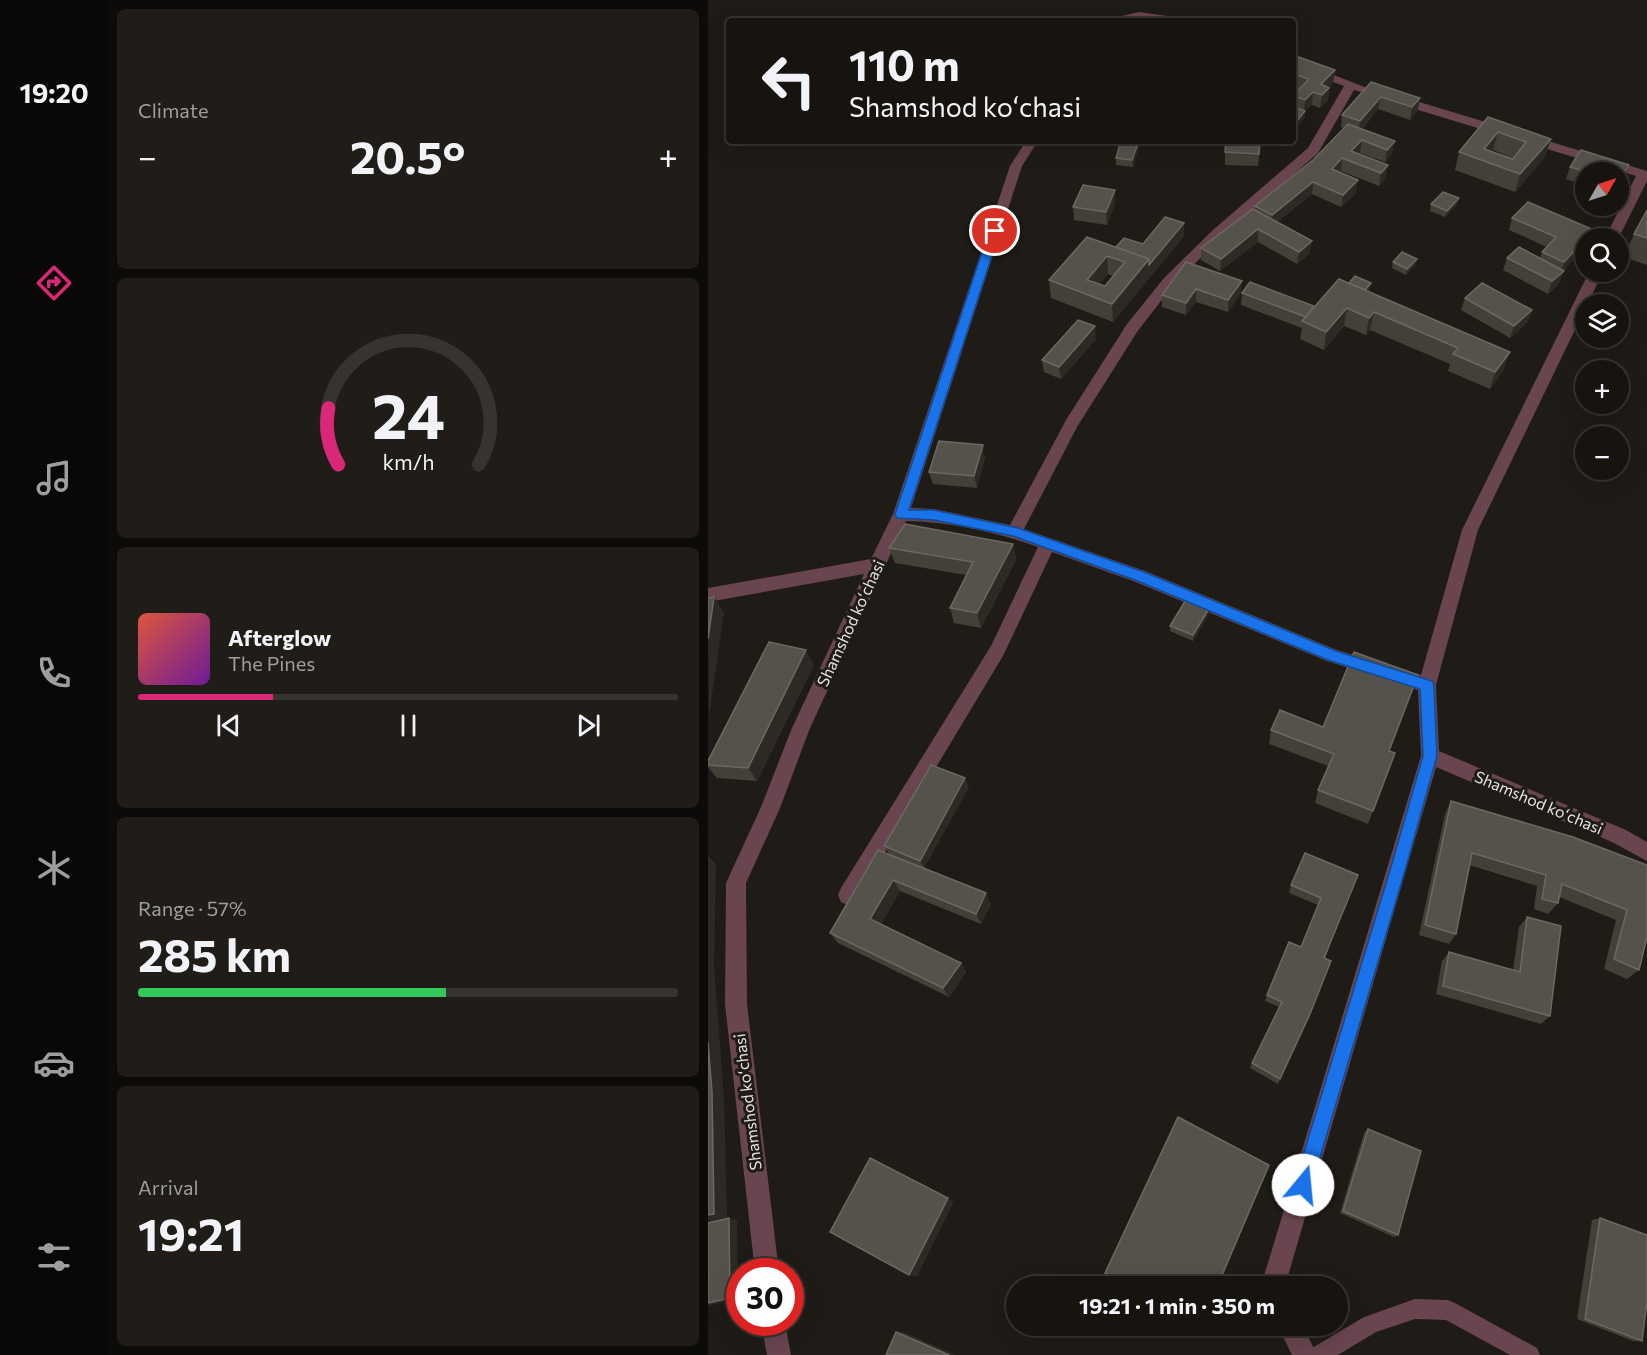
<!DOCTYPE html>
<html lang="en">
<head>
<meta charset="utf-8">
<style>
	:root { --surface:#171410; --page:#201d19; --text:#f1f3f6; --muted:#9e9e9f; --line:#363330; --accent:#db2777 }
	body { margin:0; font-family:Commissioner,sans-serif; background:var(--page); color:var(--text); height:100vh; display:flex; flex-direction:column; font-size:22px; white-space:nowrap }
	* { box-sizing:border-box; margin:0 }
	p { font-size:20px; color:var(--muted) }
	.icon { flex:none; width:33px; height:33px; fill:none; stroke:currentColor; stroke-width:2; stroke-linecap:round; stroke-linejoin:round }
	.map { position:relative; flex:1; overflow:hidden }
	.side { display:flex; flex-direction:column; gap:9px; padding:9px; background:#0d0b09; width:600px }
	.side>* { flex:none }
	.top-card { position:absolute; left:18px; top:18px; width:570px; height:126px; border-radius:6px; box-shadow:0 6px 24px #0002,0 0 0 2px var(--line); background:#171410; color:var(--text); overflow:hidden }
	.needle { width:39px; rotate:51deg }
	.controls { position:absolute; left:867px; top:162px; display:grid; gap:12px }
	.controls a { display:grid; place-items:center; width:54px; height:54px; border-radius:50%; background:var(--surface); box-shadow:0 6px 24px #0002,0 0 0 2px var(--line); font-size:30px }
	.speed { position:absolute; left:18px; top:1258px; display:flex; gap:12px; font-size:30px; font-weight:700; text-align:center }
	.speed>* { display:grid; place-content:center; width:78px; height:78px; border-radius:50%; background:var(--surface); box-shadow:0 6px 24px #0002,0 0 0 2px var(--line); line-height:1 }
	.speed .limit { border:9px solid #d22; background:#fff; color:#111 }
	.pin { position:absolute; display:grid; place-items:center; width:51px; height:51px; color:#fff; margin:-26px; border:3px solid #fff; border-radius:50%; box-shadow:0 2px 6px #0007 }
	.me { position:absolute; width:66px; margin:-33px; rotate:17deg; stroke-linejoin:round; filter:drop-shadow(0 0 4px #0008) }
	.turn { display:flex; align-items:center; gap:21px; height:126px; padding:0 24px; font-size:27px }
	.turn .icon { width:78px; height:78px; stroke-width:2.5 }
	.turn b { display:block; font-size:42px; line-height:51px }
	.big { font-size:45px; font-weight:700; line-height:1.1 }
	.side .tile { flex:1; display:flex; flex-direction:column; justify-content:center; gap:9px; min-width:0; padding:0 21px; border-radius:9px; background:var(--page) }
	.side .dial { align-items:center; gap:0 }
	.dial svg { height:156px; overflow:visible; fill:none; stroke:var(--line); stroke-width:7; stroke-linecap:round; text-anchor:middle }
	.dial text { fill:var(--text); stroke:none }
	.song { display:flex; align-items:center; gap:18px }
	.cover { width:72px; height:72px; border-radius:9px; background:linear-gradient(135deg,hsl(10 70% 55%),hsl(280 70% 35%)) }
	.played { height:6px; border-radius:3px; background:linear-gradient(90deg,var(--accent) 25%,var(--line) 25%) }
	.keys { display:flex; justify-content:space-around; direction:ltr }
	.heat { display:flex; justify-content:space-between; align-items:center; font-size:33px; direction:ltr }
	.charge { height:9px; border-radius:4px; background:linear-gradient(90deg,#34c759 57%,var(--line) 0) }
	.trip { position:absolute; left:298px; top:1276px; width:342px; height:60px; border-radius:30px; background:var(--surface); box-shadow:0 6px 24px #0002,0 0 0 2px var(--line); font-weight:700; line-height:60px; text-align:center }
	main { display:flex; flex:1; min-height:0 }
	.tab-bar { display:flex; flex-direction:column; width:108px; justify-content:space-around; align-items:center; background:#090806; color:var(--muted) }
	.tab-bar .icon { width:42px; height:42px }
	.tab-bar .active { color:var(--accent) }
	.tab-bar b { font-size:27px; color:var(--text) }
	.map>svg:first-child { display:block }
</style>
</head>
<body>
<main>
<nav class="tab-bar">
<b>19:20</b>
<svg class="icon active" aria-label="directions" viewBox="0 0 24 24"><path d="M12 3l9 9-9 9-9-9zM9 14v-3h6M13 9l2 2-2 2"/></svg>
<svg class="icon" aria-label="music" viewBox="0 0 24 24"><path d="M9 18V5l10-2v13"/><circle cx="6" cy="18" r="3"/><circle cx="16" cy="16" r="3"/></svg>
<svg class="icon" aria-label="phone" viewBox="0 0 24 24"><path d="M5 4h4l2 5-3 2q2 4 5 5l2-3 5 2v4C11 20 4 13 5 4z"/></svg>
<svg class="icon" aria-label="climate" viewBox="0 0 24 24"><path d="M12 3v18M4 7l16 10M4 17L20 7"/></svg>
<svg class="icon" aria-label="car" viewBox="0 0 24 24"><path d="M5 17H2v-5l4-1 3-4h7l3 4 3 1v5h-3M9 17h6M6 11h13"/><circle cx="7" cy="17" r="2"/><circle cx="17" cy="17" r="2"/></svg>
<svg class="icon" aria-label="filters" viewBox="0 0 24 24"><path d="M4 7h16M4 17h16"/><circle cx="9" cy="7" r="2"/><circle cx="15" cy="17" r="2"/></svg>
</nav>
<section class="side">
<div class="tile"><p>Climate</p>
<div class="heat"><a>−</a><b class="big">20.5°</b><a>+</a></div>
</div>
<div class="tile dial"><svg viewBox="0 0 100 80">
<path d="M14 69A42 42 0 1 1 86 69"/>
<path d="M14 69A42 42 0 0 1 9 40" stroke="#db2777"/>
<text x="50" y="56" font-size="32" font-weight="700">24</text>
<text x="50" y="72" font-size="11">km/h</text>
</svg></div>
<div class="tile">
<div class="song"><i class="cover"></i><div><b>Afterglow</b><p>The Pines</p></div></div>
<div class="played"></div>
<div class="keys"><svg class="icon" aria-label="previous" viewBox="0 0 24 24"><path d="M18 5L8 12l10 7zM5 5v14"/></svg><svg class="icon" aria-label="pause" viewBox="0 0 24 24"><path d="M8 5v14M16 5v14"/></svg><svg class="icon" aria-label="next" viewBox="0 0 24 24"><path d="M6 5l10 7-10 7zM19 5v14"/></svg></div>
</div>
<div class="tile"><p>Range · 57%</p><b class="big">285 km</b><div class="charge"></div></div>
<div class="tile"><p>Arrival</p><b class="big">19:21</b></div>
</section>
<div class="map">
<svg width="939" height="1355" viewBox="0 0 939 1355">
	<rect width="100%" height="100%" fill="#1f1b16"/>
	<g fill="none" stroke-linecap="round" stroke-linejoin="round">
		<!-- service -->
		<path fill="#69454f" fill-rule="evenodd" d="M707,1299L740,1300L747,1303L829,1348L832,1355H802L738,1320L707,1319L668,1332L630,1355H601L604,1348L656,1317Z"/>
		<!-- minor -->
		<g fill="#69454f" fill-rule="evenodd">
			<path d="M431,12L459,16L471,21H407L414,16Z"/>
			<path d="M585,59L659,88L653,92L646,90L610,153L515,236L466,284L429,332L369,427L316,529L437,571L629,650L713,675L754,530L881,272H895L770,530L728,685L731,751L918,830L939,842V861L904,842L728,767L580,1276L582,1287H558L556,1276L713,756L710,690L619,661L425,581L344,552L295,656L147,902L140,905L133,902L130,895L133,888L283,646L330,547C288,532 243,522 198,521L102,728L72,808L38,883L39,1004L71,1272H47L17,1004L18,883L53,807L84,728L156,574L0,602V588L163,559L185,514L302,166L318,141H330L314,166L203,508L226,509L302,525L358,420L419,324L456,278L505,230L600,148L636,86L585,67Z"/>
			<path d="M688,95L939,171V181L910,239L897,238L928,176L684,102L682,99Z"/>
			<path d="M53,1323H77L83,1355H59Z"/>
			<path d="M570,1326H595L609,1355H584Z"/>
		</g>
	</g>
	<!-- wall -->
	<g fill="#433f39" fill-rule="evenodd">
		<path d="M585,55L627,70L625,83L621,88L620,100L612,108L604,105L597,111V117L587,129L585,128V113L588,110L585,109V95L591,89L585,87Z"/>
		<path d="M663,82L710,110L702,120L670,109L654,129L684,154L677,162L652,153L651,154L678,178L671,186L633,171L631,172L648,193L633,207L604,194L569,222L602,253L589,264L550,242L512,271L493,260V248L547,210V206L605,160L636,128L633,127L634,115Z"/>
		<path d="M780,117L843,139L837,157L807,192L747,170L751,152ZM785,150L806,158L805,159L784,152Z"/>
		<path d="M413,141H432L425,167L408,165V158Z"/>
		<path d="M553,141L550,166L517,165V152Z"/>
		<path d="M921,165L916,178L910,187V172H878V186L858,179L862,167Z"/>
		<path d="M407,190V203L399,225L366,220L365,207Z"/>
		<path d="M751,198L749,204L737,217L722,211L723,204Z"/>
		<path d="M878,202V206H899L895,213L876,206Z"/>
		<path d="M939,210V265L916,257L926,234Z"/>
		<path d="M804,218L886,230L856,271L851,283L840,294L795,270L799,258H832L834,252L839,247L801,230Z"/>
		<path d="M476,223V236L405,322L343,298L341,280L408,247L435,244ZM400,274L405,276L397,286L391,284Z"/>
		<path d="M709,259L707,265L698,275L684,268L685,262Z"/>
		<path d="M478,262L533,293L520,312L488,302L478,315L454,307V295Z"/>
		<path d="M641,283L662,289L660,291L796,369L782,389L740,371L742,364L662,330L658,335L636,326L616,350L592,339L594,328L533,305L534,293L606,306L605,309Z"/>
		<path d="M757,298L824,310L820,322L802,338L753,310Z"/>
		<path d="M388,339L353,379L336,372L334,360Z"/>
		<path d="M277,457L269,488L225,484L221,472Z"/>
		<path d="M305,544L308,560L273,628L246,623L242,608L258,575L187,563L181,548Z"/>
		<path d="M502,612L485,641L462,631V626Z"/>
		<path d="M106,665L49,781L9,778L0,767V761Z"/>
		<path d="M563,730L681,751L687,753L660,824L607,803L610,790L620,766L561,744Z"/>
		<path d="M261,787L216,868L181,854L176,846Z"/>
		<path d="M743,801L939,865V939L931,970L919,979L896,969L908,920L851,897L850,903L840,914L826,909L829,886L761,865L748,934L741,944L711,935L737,814Z"/>
		<path d="M170,850L283,904L273,924L192,891L173,924L253,963L258,972L241,997L130,943L122,933Z"/>
		<path d="M650,875L617,958L623,961L570,1084L542,1068L544,1063L571,1007L557,1001L559,995L593,947L610,905L581,893L583,885Z"/>
		<path d="M819,917L842,1016L833,1024L728,994L734,961L741,952L805,970L811,927Z"/>
		<path d="M660,1129L690,1235L686,1237L632,1213L656,1133Z"/>
		<path d="M892,1218L934,1341H925L869,1319L884,1220Z"/>
	</g>
	<!-- shaded-wall -->
	<g fill="#2d2924">
		<path d="M627,70L625,83L613,95V84Z"/>
		<path d="M621,88L620,100L612,108L614,95Z"/>
		<path d="M605,92L604,105L597,111V117L587,129L588,122L596,113L597,100Z"/>
		<path d="M673,97L670,109L650,133L652,121Z"/>
		<path d="M712,98L710,110L702,120L704,107Z"/>
		<path d="M790,132L785,150L776,161V149Z"/>
		<path d="M843,139L837,157L807,192L812,174Z"/>
		<path d="M654,140L652,153L643,162V151Z"/>
		<path d="M431,141H432V143L425,167L424,160Z"/>
		<path d="M687,141L684,154L677,162L679,150Z"/>
		<path d="M634,158L633,171L622,182L624,169Z"/>
		<path d="M680,165L678,178L671,186L673,173Z"/>
		<path d="M921,165L916,178L910,187V182Z"/>
		<path d="M650,180L648,193L633,207L635,195Z"/>
		<path d="M605,182L604,194L562,227L564,215Z"/>
		<path d="M407,190V203L399,225L398,212Z"/>
		<path d="M751,198L749,204L737,217L739,211Z"/>
		<path d="M476,223V236L405,322L404,304L441,259Z"/>
		<path d="M550,229V242L512,271L513,259Z"/>
		<path d="M886,230L882,238H878Z"/>
		<path d="M878,239V246L854,273L856,271L851,283L840,294L844,281L852,274L856,262Z"/>
		<path d="M604,241L602,253L589,264L591,252Z"/>
		<path d="M399,256L400,274L382,296L379,280Z"/>
		<path d="M709,259L707,265L698,275L699,269Z"/>
		<path d="M534,281L533,293L520,312V300Z"/>
		<path d="M663,283L662,289L650,302L651,296Z"/>
		<path d="M488,289V302L478,315V303Z"/>
		<path d="M639,308L636,326L616,350L618,332Z"/>
		<path d="M824,310L820,322L802,338L806,326Z"/>
		<path d="M666,312L662,330L658,335L661,318Z"/>
		<path d="M387,326L388,339L353,379L351,367Z"/>
		<path d="M802,352L796,369L782,389L787,372Z"/>
		<path d="M275,445L277,457L269,488L266,476Z"/>
		<path d="M305,544L308,560L273,628L269,613Z"/>
		<path d="M6,597L16,613L1,716L0,639Z"/>
		<path d="M502,607V612L485,641V635Z"/>
		<path d="M98,650L106,665L49,781L40,768Z"/>
		<path d="M257,778L261,787L216,868L212,861Z"/>
		<path d="M0,856L8,864L6,966L16,1098L19,1217L0,1222Z"/>
		<path d="M185,880L192,891L170,930L162,919Z"/>
		<path d="M278,893L283,904L273,924L268,914Z"/>
		<path d="M253,963L258,972L241,997L235,988Z"/>
		<path d="M240,1198L246,1202L209,1277L201,1275Z"/>
		<path d="M21,1218L29,1220L30,1298L0,1306Z"/>
		<path d="M188,1332H196L248,1355H241Z"/>
	</g>
	<!-- building -->
	<g fill="#55514b" stroke="#6c6862" stroke-width="1.5" fill-rule="evenodd">
		<path d="M585,55L627,70L613,84L621,88L614,95L605,92L597,100L585,96L601,79L585,74Z"/>
		<path d="M663,82L712,98L704,107L673,97L652,121L634,115Z"/>
		<path d="M589,108L597,111L588,122H585V113Z"/>
		<path d="M780,117L843,139L812,174L751,152ZM790,132L818,142L805,159L776,149Z"/>
		<path d="M640,124L687,141L679,150L654,140L643,151L680,165L673,173L634,158L624,169L650,180L635,195L605,182L564,215L547,206L605,160Z"/>
		<path d="M413,141H431L424,160L408,158Z"/>
		<path d="M518,141H552L551,154L517,152Z"/>
		<path d="M873,150L921,165L910,182V172H880L862,167Z"/>
		<path d="M375,185L407,190L398,212L365,207Z"/>
		<path d="M735,192L751,198L739,211L723,204Z"/>
		<path d="M820,202L886,230L856,262L834,252L848,237L804,218Z"/>
		<path d="M545,209L604,241L591,252L550,229L513,259L493,248Z"/>
		<path d="M939,210V238L926,234Z"/>
		<path d="M457,217L476,223L441,265V259L408,247L416,238L435,244Z"/>
		<path d="M379,237L441,259L404,304L341,280ZM399,256L417,262L397,286L379,280Z"/>
		<path d="M811,247L856,271L844,281L799,258Z"/>
		<path d="M694,252L709,259L699,269L685,262Z"/>
		<path d="M478,262L534,281L520,300L488,289L478,303L454,295Z"/>
		<path d="M647,276L663,283L657,290L641,283Z"/>
		<path d="M631,279L802,352L787,372L745,354L750,348L666,312L661,318L639,308L618,332L594,321Z"/>
		<path d="M542,282L606,306L598,317L534,293Z"/>
		<path d="M774,283L824,310L806,326L757,298Z"/>
		<path d="M370,320L387,326L351,367L334,360Z"/>
		<path d="M231,441L275,445L266,476L221,472Z"/>
		<path d="M197,524L305,544L269,613L242,608L265,562L181,548Z"/>
		<path d="M6,597L0,639V598Z"/>
		<path d="M479,598L502,607L485,635L462,626Z"/>
		<path d="M61,642L98,650L40,768L0,765V761Z"/>
		<path d="M646,652L710,675L681,751L687,753L665,811L610,790L626,754L563,730L572,710L615,727Z"/>
		<path d="M223,765L257,778L212,861L176,846Z"/>
		<path d="M743,801L865,837L939,865V937L931,970L906,959L919,910L854,884L850,903L834,899L838,875L764,853L748,934L717,925Z"/>
		<path d="M170,850L278,893L268,914L185,880L162,919L253,963L235,988L122,933Z"/>
		<path d="M597,853L650,875L616,958L623,961L602,1014L572,1079L544,1063L574,1002L559,995L581,942L593,947L613,898L583,885Z"/>
		<path d="M819,917L853,926L842,1016L735,986L741,952L812,972Z"/>
		<path d="M0,1042L4,1092L6,1214L0,1215Z"/>
		<path d="M470,1117L561,1165L509,1287H421L397,1273Z"/>
		<path d="M660,1129L713,1151L690,1235L635,1211Z"/>
		<path d="M162,1158L240,1198L201,1275L122,1232Z"/>
		<path d="M21,1218L22,1298L0,1303V1223Z"/>
		<path d="M892,1218L939,1235V1301L934,1341L877,1319Z"/>
		<path d="M188,1332L241,1355H178Z"/>
	</g>
	<!-- route -->
	<path fill="#1a73e8" stroke="#114b97" stroke-width="1.5" d="M287,228L292,231L201,510H226L310,528L436,572L628,651L724,681L726,685L729,756L698,867L604,1185L601,1191L595,1194L589,1191L586,1185L683,867L715,756L712,689L620,660L427,580L305,536L226,520L189,518L187,514L281,231Z"/>
	<g text-anchor="middle" dominant-baseline="central" stroke-width="6" stroke-linejoin="round" paint-order="stroke">
		<!-- street labels -->
		<g font-size="16" fill="#e6e3df" stroke="#1f1b16">
			<text transform="translate(142 623) rotate(-65)">Shamshod koʻchasi</text>
			<text transform="translate(831 802) rotate(23)">Shamshod koʻchasi</text>
			<text transform="translate(39 1102) rotate(-97)">Shamshod koʻchasi</text>
		</g>
	</g>
</svg>
<div class="controls">
<a><svg class="needle" viewBox="-14 -14 28 28"><path d="M0-13l5 13h-10z" fill="#e53935"/><path d="M0 13l5-13h-10z" fill="#9e9e9f"/></svg></a>
<a><svg class="icon" aria-label="search" viewBox="0 0 24 24"><circle cx="10" cy="10" r="6"/><path d="M15 15l6 6"/></svg></a>
<a><svg class="icon" aria-label="layers" viewBox="0 0 24 24"><path d="M12 4l9 5-9 5-9-5zM3 14l9 5 9-5"/></svg></a>
<a>+</a>
<a>−</a>
</div>
<div class="speed"><div class="limit">30</div></div>
<div class="pin" style="left:287px;top:231px;background:#d93025"><svg class="icon" aria-label="arrive" viewBox="0 0 24 24"><path d="M6 21V4h12l-3 4 3 4H6"/></svg></div>
<svg class="me" style="left:595px;top:1185px" viewBox="-20 -20 40 40"><circle r="19" fill="#fff"/><path d="M0-13L10 11 0 6-10 11z" fill="#1a73e8"/></svg>
<div class="trip">19:21 · 1 min · 350 m</div>
<div class="top-card">
<div class="turn"><svg class="icon" aria-label="left" viewBox="0 0 24 24"><path d="M17 20v-9H6M10 6l-5 5 5 5"/></svg><div><b>110 m</b>Shamshod koʻchasi</div></div>
</div>
</div>
</main>
</body>
</html>
